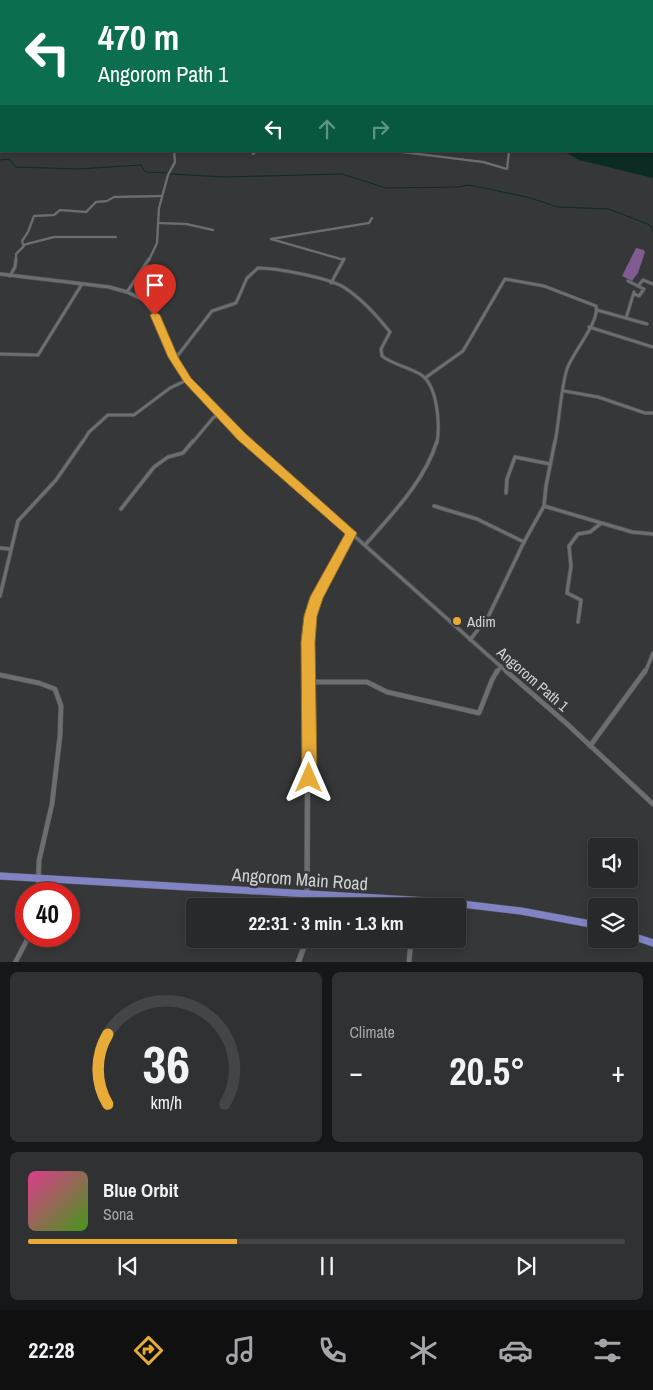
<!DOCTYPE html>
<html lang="en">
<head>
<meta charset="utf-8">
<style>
	:root { --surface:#28292b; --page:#303133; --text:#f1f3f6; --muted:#a5a6a9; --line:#444547; --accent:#e8ab37 }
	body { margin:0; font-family:"Archivo Narrow",sans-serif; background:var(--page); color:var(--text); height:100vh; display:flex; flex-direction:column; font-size:19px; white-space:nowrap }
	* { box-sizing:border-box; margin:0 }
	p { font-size:16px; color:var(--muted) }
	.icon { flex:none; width:28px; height:28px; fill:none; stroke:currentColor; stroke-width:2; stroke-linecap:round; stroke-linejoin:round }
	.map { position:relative; height:962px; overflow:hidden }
	.sheet { display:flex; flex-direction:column; gap:10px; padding:10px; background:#161718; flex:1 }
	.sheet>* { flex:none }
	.guide { position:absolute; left:0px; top:0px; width:654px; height:152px; box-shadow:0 2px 8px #0003,0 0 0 1px var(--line); background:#0b6e4f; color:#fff; overflow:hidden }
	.controls { position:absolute; left:588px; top:838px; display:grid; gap:10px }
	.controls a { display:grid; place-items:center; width:50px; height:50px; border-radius:5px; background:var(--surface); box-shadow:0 2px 8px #0003,0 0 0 1px var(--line); font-size:25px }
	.speed { position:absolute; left:15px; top:882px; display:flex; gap:10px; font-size:25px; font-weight:700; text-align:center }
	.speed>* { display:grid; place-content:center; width:65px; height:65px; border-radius:50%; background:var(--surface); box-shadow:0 2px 8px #0003,0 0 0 1px var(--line); line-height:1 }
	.speed .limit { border:8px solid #d22; background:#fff; color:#111 }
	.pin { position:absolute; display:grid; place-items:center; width:42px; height:42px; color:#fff; margin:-51px -21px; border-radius:50% 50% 50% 0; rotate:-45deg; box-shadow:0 0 5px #0007 }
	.pin .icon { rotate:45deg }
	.me { position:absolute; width:55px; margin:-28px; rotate:0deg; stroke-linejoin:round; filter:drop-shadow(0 0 4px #0008) }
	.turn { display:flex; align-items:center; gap:18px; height:105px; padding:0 15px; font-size:22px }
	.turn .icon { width:65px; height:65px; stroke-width:2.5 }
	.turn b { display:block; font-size:35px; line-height:42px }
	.lanes { display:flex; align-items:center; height:48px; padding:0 15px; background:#0003; justify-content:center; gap:25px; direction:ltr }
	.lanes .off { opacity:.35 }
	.big { font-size:38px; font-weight:700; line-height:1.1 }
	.sheet .tile { flex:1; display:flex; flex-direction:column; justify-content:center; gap:8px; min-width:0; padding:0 18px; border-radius:8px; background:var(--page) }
	.sheet .dial { align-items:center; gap:0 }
	.dial svg { height:130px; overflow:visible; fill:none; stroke:var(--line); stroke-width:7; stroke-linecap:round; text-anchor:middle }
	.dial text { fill:var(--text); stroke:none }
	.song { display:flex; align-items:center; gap:15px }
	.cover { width:60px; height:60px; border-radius:8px; background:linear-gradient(135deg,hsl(330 70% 55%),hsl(100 70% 35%)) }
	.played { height:5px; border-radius:2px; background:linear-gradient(90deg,var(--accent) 35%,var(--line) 35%) }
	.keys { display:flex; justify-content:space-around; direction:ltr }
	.heat { display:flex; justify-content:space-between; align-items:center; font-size:28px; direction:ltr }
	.sheet .tiles { flex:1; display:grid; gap:10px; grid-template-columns:1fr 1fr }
	.tile:last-child { grid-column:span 2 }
	.trip { position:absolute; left:186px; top:898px; width:280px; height:50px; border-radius:5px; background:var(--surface); box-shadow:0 2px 8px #0003,0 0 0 1px var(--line); font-weight:700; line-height:50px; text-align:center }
	.tab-bar { display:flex; height:80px; justify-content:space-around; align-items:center; background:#101011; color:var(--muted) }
	.tab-bar .icon { width:35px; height:35px }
	.tab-bar .selected { color:var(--accent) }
	.tab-bar b { font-size:22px; color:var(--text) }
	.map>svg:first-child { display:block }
</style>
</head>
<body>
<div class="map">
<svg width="653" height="963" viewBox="0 0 653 963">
	<rect width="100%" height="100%" fill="#353739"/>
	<!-- forest -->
	<path fill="#805c92" d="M636,248L644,250L645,252L638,273L632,281L622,276Z"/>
	<!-- water -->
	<path fill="#0d2b25" d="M653,83V178L579,160L563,151H652Z"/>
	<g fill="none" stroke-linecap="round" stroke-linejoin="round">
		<!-- stream -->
		<g stroke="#0d2b25" stroke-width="1">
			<path d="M0,160L9,159L16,167L78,169L141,165L145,172L166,173"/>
			<path d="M170,174L225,177L342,174L386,188L458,187L469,185L527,197L558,207L609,209L650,225L653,231"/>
		</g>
		<defs>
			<g id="minor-far3">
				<path d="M218,0L227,1"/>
				<path d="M180,1L183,0"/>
				<path d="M240,1L243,0"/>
				<path d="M394,151L483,162L507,169L509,151"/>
				<path d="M253,154L256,151"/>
				<path d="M158,223L186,224L213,230"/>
				<path d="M23,245L54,237H116"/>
				<path d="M16,260V254L24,246L22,241L28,232L34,216L54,215L60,210L86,212L96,202L107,201L114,197L162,196"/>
				<path d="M149,260L157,243L159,208L168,175L175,162L174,151"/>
				<path d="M344,260L271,239L369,223L372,218"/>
			</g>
			<g id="minor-far2">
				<path d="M10,276L15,267L16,259"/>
				<path d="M628,281L644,289L639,296L634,294"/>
				<path d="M331,283L344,259"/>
				<path d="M638,286L643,280L653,284"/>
				<path d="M127,292L149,259"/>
				<path d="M597,310L647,324"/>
				<path d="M626,318L634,292"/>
				<path d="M589,327L653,347"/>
				<path d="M0,354L38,355L82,284"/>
				<path d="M175,359L212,311L236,303L247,278L258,268C276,268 331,278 345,288C362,299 378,317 390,332L381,349L382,356C394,365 408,367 420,374C438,385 440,424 437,443"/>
				<path d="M425,378L463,351L505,279L544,286L596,306C600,322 572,353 567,369C561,388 559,422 555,443"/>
				<path d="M564,391L598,397L645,413H653"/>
				<path d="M82,443L89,432L108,415H134L170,388L187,380"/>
				<path d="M192,443L213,418L219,414"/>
			</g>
			<g id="minor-far1">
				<path d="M506,493L507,479L515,457L550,464"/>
				<path d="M434,506L477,519L524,542"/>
				<path d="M544,506L546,486L555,441"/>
				<path d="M121,509L154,467L168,457L183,453L193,441"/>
				<path d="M351,533L508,673"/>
				<path d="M365,545C392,514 425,481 437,441"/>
				<path d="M0,548L10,549"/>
				<path d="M0,596L18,521L56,480L83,441"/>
				<path d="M578,622L581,600L567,593L571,566L569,546L578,534L590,532L600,524"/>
				<path d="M470,640L489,615L524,542L544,506L632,532L653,534"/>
				<path d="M497,673L501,666"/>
				<path d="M645,673L653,653"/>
			</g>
			<g id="minor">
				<path d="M506,671L566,723L653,804"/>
				<path d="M0,675L39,683L55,689L61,706L60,736L52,804L39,861L38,894"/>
				<path d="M309,682H367L387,692L479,713L492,680L497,671"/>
				<path d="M590,746L645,671"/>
				<path d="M15,963L29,936"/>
				<path d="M409,963L411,939"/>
			</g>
			<path id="tertiary-far3" d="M344,0L347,1"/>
			<path id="tertiary-far2" d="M0,274L109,287L127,292L144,300L155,315L173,357L187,380L248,443"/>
			<path id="tertiary-far1" d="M247,441L351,533C337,559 319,585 312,614C307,633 308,654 308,673"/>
			<g id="tertiary">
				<path d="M307,894L308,671"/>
				<path d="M313,906L314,894"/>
				<path d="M298,963L307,939"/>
			</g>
			<g id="trunk">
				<path d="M0,876L445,902L521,911L596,925"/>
				<path d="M629,935L653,943"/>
			</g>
		</defs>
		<!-- minor-far3 casing -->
		<use href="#minor-far3" stroke="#535556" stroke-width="2.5"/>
		<!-- minor-far2 casing -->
		<use href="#minor-far2" stroke="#535556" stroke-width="4"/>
		<!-- minor-far1 casing -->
		<use href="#minor-far1" stroke="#535556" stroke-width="4.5"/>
		<!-- minor casing -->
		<use href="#minor" stroke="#535556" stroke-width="5.5"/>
		<!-- tertiary-far3 casing -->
		<use href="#tertiary-far3" stroke="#535556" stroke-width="2.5"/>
		<!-- tertiary-far2 casing -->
		<use href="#tertiary-far2" stroke="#535556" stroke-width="4.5"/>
		<!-- tertiary-far1 casing -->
		<use href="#tertiary-far1" stroke="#535556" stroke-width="5"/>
		<!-- tertiary casing -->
		<use href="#tertiary" stroke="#535556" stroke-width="6"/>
		<!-- trunk casing -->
		<use href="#trunk" stroke="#535556" stroke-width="8"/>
		<!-- minor-far3 -->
		<use href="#minor-far3" stroke="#6c6f71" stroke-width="2"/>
		<!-- minor-far2 -->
		<use href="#minor-far2" stroke="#6c6f71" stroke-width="2.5"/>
		<!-- minor-far1 -->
		<use href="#minor-far1" stroke="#6c6f71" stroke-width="3"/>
		<!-- minor -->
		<use href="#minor" stroke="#6c6f71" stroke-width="4.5"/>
		<!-- tertiary-far3 -->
		<use href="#tertiary-far3" stroke="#6c6f71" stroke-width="2"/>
		<!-- tertiary-far2 -->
		<use href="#tertiary-far2" stroke="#6c6f71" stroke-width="3"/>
		<!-- tertiary-far1 -->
		<use href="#tertiary-far1" stroke="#6c6f71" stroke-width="4"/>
		<!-- tertiary -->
		<use href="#tertiary" stroke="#6c6f71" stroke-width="5"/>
		<!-- trunk -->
		<use href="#trunk" stroke="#8084c4" stroke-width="7"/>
	</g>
	<!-- route -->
	<path fill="#e8ab37" stroke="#976f24" d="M155,312L160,315L178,357L191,378L246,434L357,533L323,598L317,616L315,642L317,778L314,783L309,785L304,783L302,778L301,642L304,616L310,597L345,534L238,440L184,382L168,357L150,315Z"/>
	<!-- markers -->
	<circle fill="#e8ab37" stroke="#353739" stroke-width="2" cx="457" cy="621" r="5"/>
	<g text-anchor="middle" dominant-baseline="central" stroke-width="5" stroke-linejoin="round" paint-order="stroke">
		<!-- poi labels -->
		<g font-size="15" fill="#d1d2d3" stroke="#353739" text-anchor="start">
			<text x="467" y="621">Adim</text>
		</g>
		<!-- street labels -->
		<g font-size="15" fill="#d1d2d3" stroke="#353739">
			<text transform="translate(533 679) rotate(41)">Angorom Path 1</text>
		</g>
		<!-- near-street labels -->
		<g font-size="18" fill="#d1d2d3" stroke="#353739">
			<text transform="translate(300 879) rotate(4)">Angorom Main Road</text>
		</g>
	</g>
</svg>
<div class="controls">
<a><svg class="icon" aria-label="sound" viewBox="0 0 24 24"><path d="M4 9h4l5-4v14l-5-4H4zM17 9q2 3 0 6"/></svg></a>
<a><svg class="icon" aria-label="layers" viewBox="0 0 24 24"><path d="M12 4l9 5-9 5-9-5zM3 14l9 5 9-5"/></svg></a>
</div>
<div class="speed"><div class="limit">40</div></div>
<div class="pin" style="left:155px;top:315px;background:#d93025"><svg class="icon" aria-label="arrive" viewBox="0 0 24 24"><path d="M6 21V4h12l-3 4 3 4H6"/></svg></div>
<svg class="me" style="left:309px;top:778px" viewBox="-20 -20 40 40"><path d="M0-17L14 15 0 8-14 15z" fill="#e8ab37" stroke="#fff" stroke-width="4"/></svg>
<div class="trip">22:31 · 3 min · 1.3 km</div>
<div class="guide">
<div class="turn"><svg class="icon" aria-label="left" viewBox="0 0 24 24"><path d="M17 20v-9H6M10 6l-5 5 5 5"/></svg><div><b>470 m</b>Angorom Path 1</div></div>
<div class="lanes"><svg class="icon" aria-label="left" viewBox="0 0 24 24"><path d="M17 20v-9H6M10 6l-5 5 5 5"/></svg><svg class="icon off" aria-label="ahead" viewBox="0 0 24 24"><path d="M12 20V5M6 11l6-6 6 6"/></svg><svg class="icon off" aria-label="right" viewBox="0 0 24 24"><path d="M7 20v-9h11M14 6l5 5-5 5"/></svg></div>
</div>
</div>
<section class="sheet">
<div class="tiles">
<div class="tile dial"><svg viewBox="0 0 100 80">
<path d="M14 69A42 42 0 1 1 86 69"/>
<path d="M14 69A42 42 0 0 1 14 26" stroke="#e8ab37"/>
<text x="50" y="56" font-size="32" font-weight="700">36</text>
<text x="50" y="72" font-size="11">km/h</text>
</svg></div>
<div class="tile"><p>Climate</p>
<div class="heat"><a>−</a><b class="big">20.5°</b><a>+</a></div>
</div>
<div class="tile">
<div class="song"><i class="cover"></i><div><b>Blue Orbit</b><p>Sona</p></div></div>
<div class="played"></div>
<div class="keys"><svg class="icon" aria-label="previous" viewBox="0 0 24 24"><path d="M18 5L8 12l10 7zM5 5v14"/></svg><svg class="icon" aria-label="pause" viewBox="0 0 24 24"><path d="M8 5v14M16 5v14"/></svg><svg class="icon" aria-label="next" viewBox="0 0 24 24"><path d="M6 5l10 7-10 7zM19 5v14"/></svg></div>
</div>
</div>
</section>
<nav class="tab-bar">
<b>22:28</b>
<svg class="icon selected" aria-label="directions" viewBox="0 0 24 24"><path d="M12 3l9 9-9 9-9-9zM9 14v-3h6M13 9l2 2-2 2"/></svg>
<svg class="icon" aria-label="music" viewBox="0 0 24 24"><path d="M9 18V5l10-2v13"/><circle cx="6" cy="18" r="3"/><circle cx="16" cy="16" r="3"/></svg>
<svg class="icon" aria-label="phone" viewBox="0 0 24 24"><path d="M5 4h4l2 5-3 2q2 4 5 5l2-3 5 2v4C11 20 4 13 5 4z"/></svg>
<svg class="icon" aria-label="climate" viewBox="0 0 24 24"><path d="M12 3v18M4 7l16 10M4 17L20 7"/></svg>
<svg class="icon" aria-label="car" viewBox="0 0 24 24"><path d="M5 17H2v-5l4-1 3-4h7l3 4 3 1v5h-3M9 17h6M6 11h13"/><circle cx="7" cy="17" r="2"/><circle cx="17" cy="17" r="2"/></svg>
<svg class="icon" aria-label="filters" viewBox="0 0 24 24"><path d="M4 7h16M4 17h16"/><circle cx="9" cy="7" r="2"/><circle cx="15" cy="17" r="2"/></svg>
</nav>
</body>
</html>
